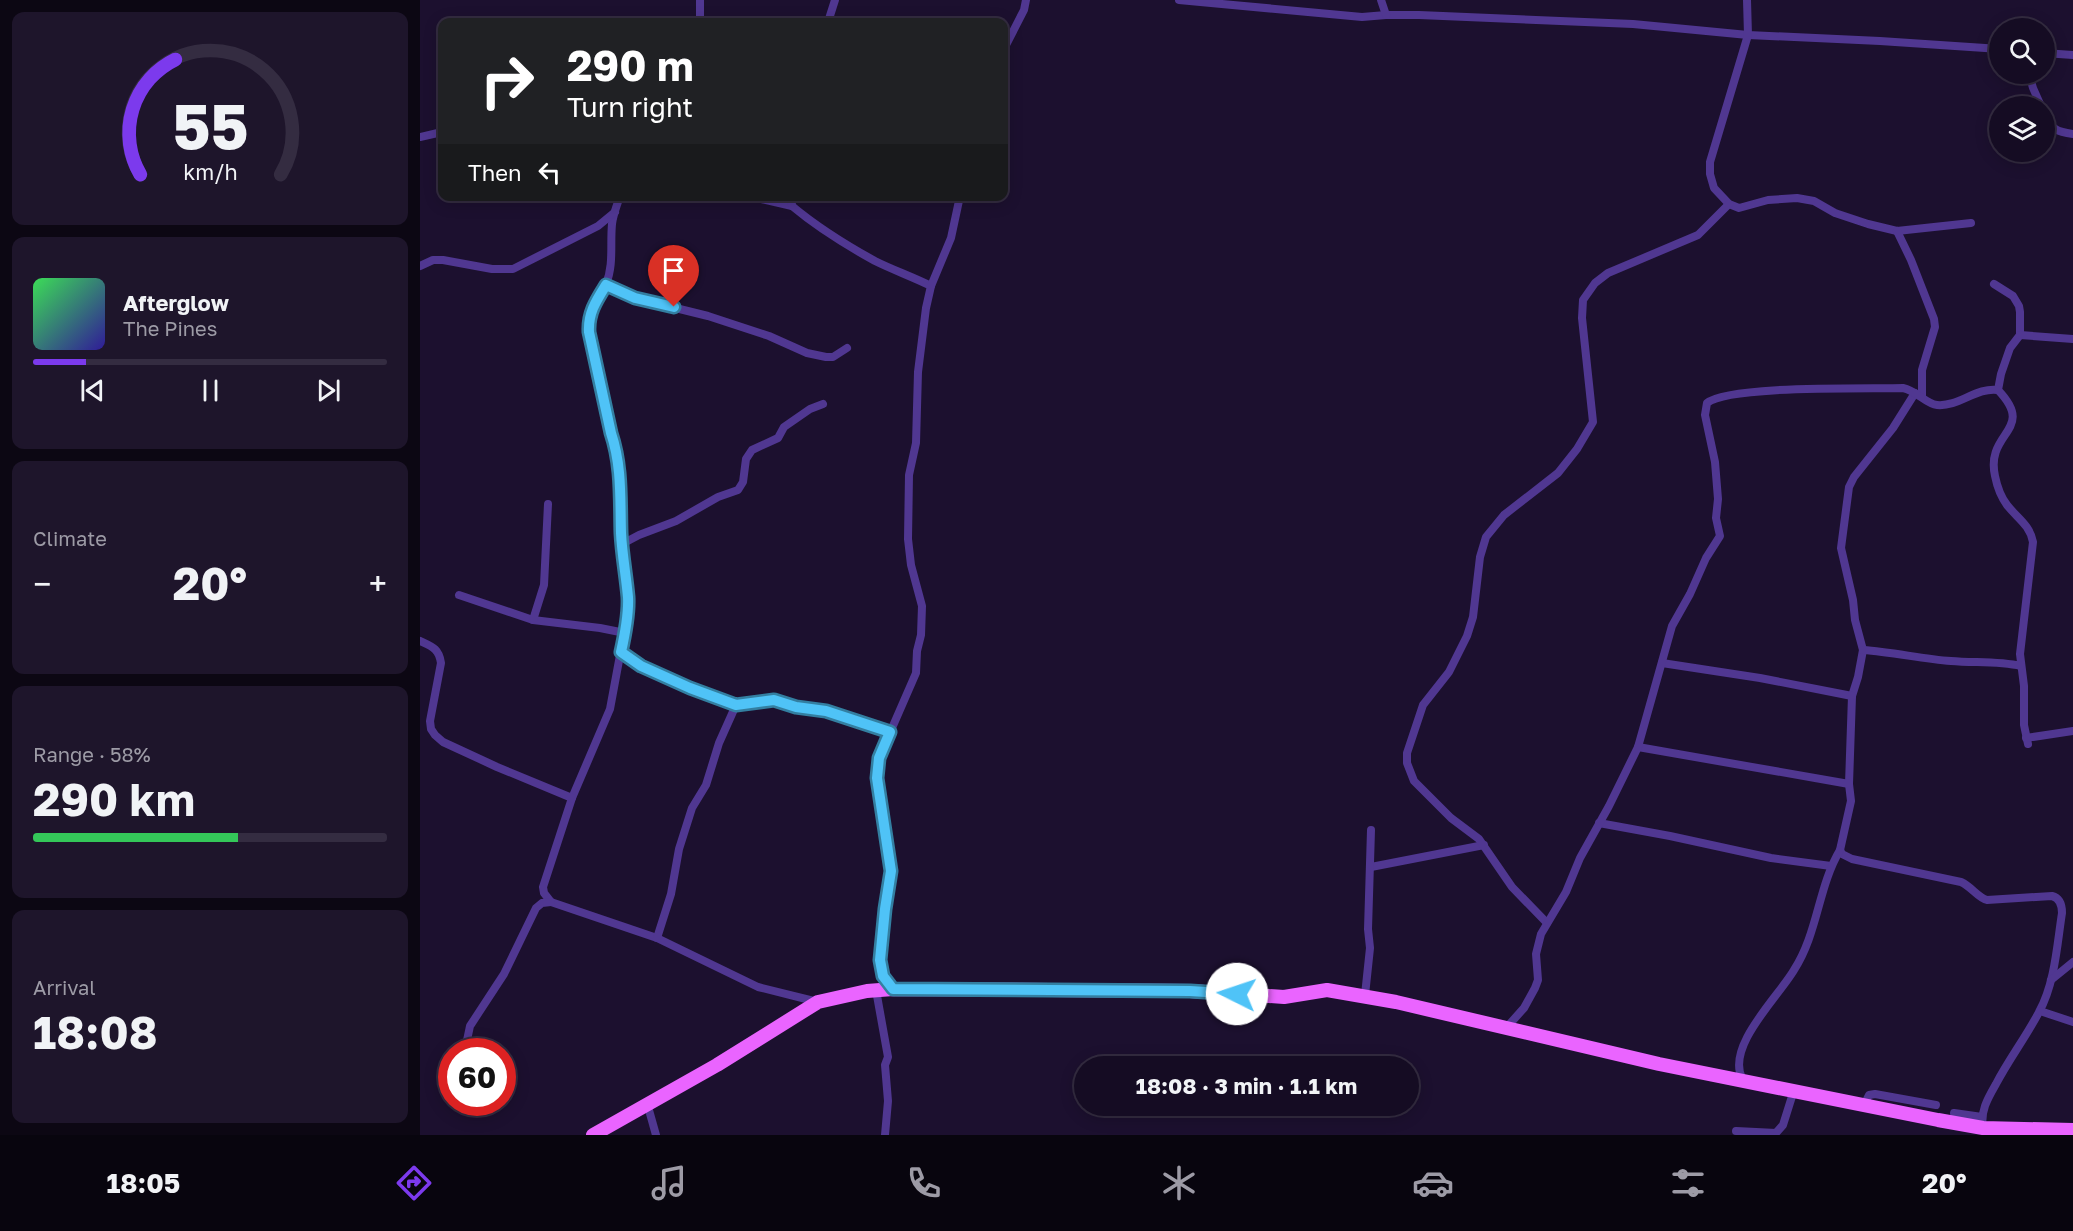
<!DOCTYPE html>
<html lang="en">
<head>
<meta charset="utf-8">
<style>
	:root { --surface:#150c23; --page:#1e152b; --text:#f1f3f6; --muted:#9d9ba6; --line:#342c41; --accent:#7c3aed }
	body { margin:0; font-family:"Golos Text",sans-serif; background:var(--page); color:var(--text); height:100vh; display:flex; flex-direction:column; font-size:22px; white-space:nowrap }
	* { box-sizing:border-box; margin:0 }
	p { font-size:20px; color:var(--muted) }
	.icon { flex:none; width:33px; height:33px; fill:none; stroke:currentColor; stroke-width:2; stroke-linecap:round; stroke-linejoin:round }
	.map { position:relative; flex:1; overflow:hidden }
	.sheet { display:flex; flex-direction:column; gap:12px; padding:12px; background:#0c0713; width:420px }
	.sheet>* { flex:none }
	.banner { position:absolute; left:18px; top:18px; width:570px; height:183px; border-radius:12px; box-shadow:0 3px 15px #0003,0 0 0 2px var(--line); background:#202124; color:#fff; overflow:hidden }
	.fabs { position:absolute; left:1569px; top:18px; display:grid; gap:12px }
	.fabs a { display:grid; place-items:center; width:66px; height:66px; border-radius:50%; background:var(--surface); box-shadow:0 3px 15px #0003,0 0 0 2px var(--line); font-size:30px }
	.speed { position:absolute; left:18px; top:1038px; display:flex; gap:12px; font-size:30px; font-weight:700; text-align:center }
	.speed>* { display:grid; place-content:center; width:78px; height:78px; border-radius:50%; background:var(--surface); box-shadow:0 3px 15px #0003,0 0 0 2px var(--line); line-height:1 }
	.speed .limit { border:9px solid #d22; background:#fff; color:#111 }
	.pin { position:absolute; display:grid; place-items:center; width:51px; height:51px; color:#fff; margin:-62px -26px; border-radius:50% 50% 50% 0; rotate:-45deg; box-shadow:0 0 6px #0007 }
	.pin .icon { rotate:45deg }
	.me { position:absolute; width:66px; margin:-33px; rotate:274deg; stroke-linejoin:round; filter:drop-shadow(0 0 4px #0008) }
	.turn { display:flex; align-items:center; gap:21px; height:126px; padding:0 30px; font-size:27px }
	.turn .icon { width:78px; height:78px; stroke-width:2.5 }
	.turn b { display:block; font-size:42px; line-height:51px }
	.then { display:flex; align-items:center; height:57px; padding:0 30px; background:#0003; gap:12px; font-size:22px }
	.big { font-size:45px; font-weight:700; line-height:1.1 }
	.sheet .widget { flex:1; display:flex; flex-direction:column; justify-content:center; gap:9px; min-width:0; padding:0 21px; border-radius:12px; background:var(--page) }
	.sheet .dial { align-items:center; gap:0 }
	.dial svg { height:156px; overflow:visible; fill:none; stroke:var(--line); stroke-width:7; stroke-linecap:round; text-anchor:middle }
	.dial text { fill:var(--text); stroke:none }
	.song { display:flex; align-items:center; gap:18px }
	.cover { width:72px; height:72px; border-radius:9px; background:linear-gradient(135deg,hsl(130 70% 55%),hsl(250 70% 35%)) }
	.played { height:6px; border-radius:3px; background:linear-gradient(90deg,var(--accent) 15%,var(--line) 15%) }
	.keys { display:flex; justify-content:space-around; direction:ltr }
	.heat { display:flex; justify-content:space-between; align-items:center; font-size:33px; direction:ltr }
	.charge { height:9px; border-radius:4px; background:linear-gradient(90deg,#34c759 58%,var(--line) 0) }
	.trip { position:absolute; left:654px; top:1056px; width:345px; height:60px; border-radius:30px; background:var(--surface); box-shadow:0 3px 15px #0003,0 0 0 2px var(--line); font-weight:700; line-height:60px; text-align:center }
	.menu { display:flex; height:96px; justify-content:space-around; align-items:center; background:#08050e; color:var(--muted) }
	.menu .icon { width:42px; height:42px }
	.menu .selected { color:var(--accent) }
	.menu b { font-size:27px; color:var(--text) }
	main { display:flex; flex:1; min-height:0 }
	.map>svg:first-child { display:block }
</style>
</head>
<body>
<main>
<section class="sheet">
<div class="widget dial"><svg viewBox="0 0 100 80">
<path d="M14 69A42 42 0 1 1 86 69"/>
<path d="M14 69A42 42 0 0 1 32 10" stroke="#7c3aed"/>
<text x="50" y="56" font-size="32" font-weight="700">55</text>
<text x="50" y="72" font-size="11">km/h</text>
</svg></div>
<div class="widget">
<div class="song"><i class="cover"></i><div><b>Afterglow</b><p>The Pines</p></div></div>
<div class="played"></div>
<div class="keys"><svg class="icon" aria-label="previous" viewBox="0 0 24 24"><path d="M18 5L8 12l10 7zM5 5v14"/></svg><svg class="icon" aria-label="pause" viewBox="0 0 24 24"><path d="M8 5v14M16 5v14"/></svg><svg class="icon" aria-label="next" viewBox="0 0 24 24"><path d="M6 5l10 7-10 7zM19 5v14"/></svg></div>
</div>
<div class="widget"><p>Climate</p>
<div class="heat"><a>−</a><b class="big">20°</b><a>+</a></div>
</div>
<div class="widget"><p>Range · 58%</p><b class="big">290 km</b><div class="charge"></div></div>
<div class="widget"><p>Arrival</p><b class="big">18:08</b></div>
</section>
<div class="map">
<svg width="1653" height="1135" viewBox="0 0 1653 1135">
	<rect width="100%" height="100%" fill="#1c102f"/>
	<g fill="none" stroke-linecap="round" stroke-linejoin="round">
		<!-- street -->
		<g stroke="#503791" stroke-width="8">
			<path d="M759,0L942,17L966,15H999L1213,24L1328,35L1460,41L1580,49"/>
			<path d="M961,0L966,15"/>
			<path d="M1327,0L1328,35L1290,162V174L1294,188L1309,204L1319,208L1348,200L1377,198L1394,201L1415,213L1448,224L1477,231L1551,223"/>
			<path d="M280,22V0"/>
			<path d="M408,22L415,0"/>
			<path d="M584,49L604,10L606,0"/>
			<path d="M1624,53L1653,55"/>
			<path d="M1609,74L1613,88L1621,106"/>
			<path d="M1624,114C1631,129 1637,132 1653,134"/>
			<path d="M0,137L22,132"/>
			<path d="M200,196C197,205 193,215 192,224C190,244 194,265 186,284C177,305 168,307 169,332L191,433L196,448L200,474L201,529L208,612L190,709L152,798L123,887L124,893L131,902L237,938L338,987L398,1002"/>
			<path d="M328,196L372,206"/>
			<path d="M371,196L372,206C397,227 426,245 455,261C473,270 493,277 511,286"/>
			<path d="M1477,231L1491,260L1514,319L1515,327L1502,370V396"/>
			<path d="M0,266L13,260H23L72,269H93L178,226L195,212"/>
			<path d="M1574,284L1593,296L1599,306L1600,312V335L1590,348L1581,374L1578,390C1617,431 1565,431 1575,476C1577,486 1581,497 1587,505C1597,518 1610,525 1613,542L1600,654L1604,686V725L1608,744"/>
			<path d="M186,285L215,298L288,316L349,336L387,353L406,357H413L427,348"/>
			<path d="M1600,335L1653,339"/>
			<path d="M1495,393L1473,428L1434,477L1429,487L1421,548L1433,600L1435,620L1443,650L1438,677L1432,696L1429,784L1431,801L1420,850L1422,854L1432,859L1541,882C1552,887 1557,897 1567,900L1632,896C1640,898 1642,905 1642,913C1637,945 1635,983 1619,1012C1606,1037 1589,1059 1576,1084C1568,1098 1560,1111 1563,1128"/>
			<path d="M202,544L219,535L256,521L298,497L318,490L323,482L326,459L332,450L358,438L364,427L390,409L403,404"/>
			<path d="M39,595L113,620L180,628L205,633"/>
			<path d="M113,620L124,585L128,504"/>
			<path d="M0,641C13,647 19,649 21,663L10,721L11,729L15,735L23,742L77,767L152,798"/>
			<path d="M1443,650C1473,652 1502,659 1531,661C1555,663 1578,661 1601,666"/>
			<path d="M201,652L221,666L270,688L316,705L354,701L376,707L406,711L470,732"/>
			<path d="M1242,663L1340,678L1432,696"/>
			<path d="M1606,738L1653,731"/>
			<path d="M1218,747L1429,784"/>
			<path d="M1179,823L1250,836L1351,858L1411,866"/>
			<path d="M951,867L1064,845"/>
			<path d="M1127,923L1092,887L1059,839L1031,818L994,781L987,763V753L1003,705L1029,672L1047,636L1053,617L1060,557L1066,537L1084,515L1138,473L1157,449L1173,422L1162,318L1163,300L1175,283L1188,273L1278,235L1309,204"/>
			<path d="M237,938L251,894L259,849L272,808L286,785L299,743L316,705"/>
			<path d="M1631,980L1653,962"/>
			<path d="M473,989L463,976L460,960L466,897L471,871L457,778L459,758L496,673L497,651L501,635L502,606L491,565L488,539L489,475L496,443L498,372L506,308L511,286L531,238L540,196"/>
			<path d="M456,990L468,1057L465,1065L468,1101L465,1135"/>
			<path d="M945,995L950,948L948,929L951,830"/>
			<path d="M1620,1011L1653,1022"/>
			<path d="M1087,1027L1104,1008L1115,988L1118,980L1116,954L1121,934L1146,892L1160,858L1189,806L1218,747L1252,626L1270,594L1286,558L1300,536L1296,518L1298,499L1295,462L1285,415L1287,403C1308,385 1448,389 1483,388C1497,391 1506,404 1517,405C1539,407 1556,387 1578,390"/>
			<path d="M47,1052L46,1045L50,1026L84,974L116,908L122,903L131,902"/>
			<path d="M1327,1080L1322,1078C1306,1046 1359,996 1374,970C1398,933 1398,887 1420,850"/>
			<path d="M55,1102L57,1109"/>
			<path d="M227,1103L236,1135"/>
			<path d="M1444,1105L1449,1095L1455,1094L1516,1105"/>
			<path d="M1534,1113L1562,1117"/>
			<path d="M1316,1131L1356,1133L1363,1125L1374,1090"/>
		</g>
		<!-- primary -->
		<path stroke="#ea64ff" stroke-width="14" d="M173,1135L297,1065L398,1002L447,991L473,989L770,991L864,997L907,990L976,1002L1239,1064L1518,1120L1563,1128L1653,1130"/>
	</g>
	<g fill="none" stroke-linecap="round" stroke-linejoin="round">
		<defs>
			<path id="route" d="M254,307L215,298L186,285C176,301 168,313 169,332L191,433C202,466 200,498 201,533C202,554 206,575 208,597C209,615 205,634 201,652L221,666L270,688L316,705L354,700L376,707L406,711L470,732L459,758L457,778L471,871L465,909L460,960L463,976L473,989L770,991L817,994"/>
		</defs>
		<!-- route casing -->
		<use href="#route" stroke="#337fa1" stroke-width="15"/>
		<!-- route -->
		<use href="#route" stroke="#4fc3f7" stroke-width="10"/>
	</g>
</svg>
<div class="fabs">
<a><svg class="icon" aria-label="search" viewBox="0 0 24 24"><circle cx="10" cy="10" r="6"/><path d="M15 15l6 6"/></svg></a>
<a><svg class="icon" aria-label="layers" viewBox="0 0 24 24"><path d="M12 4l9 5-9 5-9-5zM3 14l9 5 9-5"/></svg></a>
</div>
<div class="speed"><div class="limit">60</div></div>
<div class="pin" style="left:254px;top:307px;background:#d93025"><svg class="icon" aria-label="arrive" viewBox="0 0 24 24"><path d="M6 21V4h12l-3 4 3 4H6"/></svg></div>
<svg class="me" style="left:817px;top:994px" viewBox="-20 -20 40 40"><circle r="19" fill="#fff"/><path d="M0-13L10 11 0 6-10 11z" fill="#4fc3f7"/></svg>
<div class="trip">18:08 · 3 min · 1.1 km</div>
<div class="banner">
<div class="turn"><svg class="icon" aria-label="right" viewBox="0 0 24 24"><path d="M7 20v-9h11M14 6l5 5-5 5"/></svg><div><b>290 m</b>Turn right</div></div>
<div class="then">Then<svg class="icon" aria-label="left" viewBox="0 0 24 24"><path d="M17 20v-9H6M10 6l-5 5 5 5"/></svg></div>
</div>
</div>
</main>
<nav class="menu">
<b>18:05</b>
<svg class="icon selected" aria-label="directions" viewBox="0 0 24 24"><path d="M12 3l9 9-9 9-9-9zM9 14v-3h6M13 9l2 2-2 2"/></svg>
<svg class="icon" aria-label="music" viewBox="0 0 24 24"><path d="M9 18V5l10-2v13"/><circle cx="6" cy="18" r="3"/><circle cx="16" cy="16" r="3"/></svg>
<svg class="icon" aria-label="phone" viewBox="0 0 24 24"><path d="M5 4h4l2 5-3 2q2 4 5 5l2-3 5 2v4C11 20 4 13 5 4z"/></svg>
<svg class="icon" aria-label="climate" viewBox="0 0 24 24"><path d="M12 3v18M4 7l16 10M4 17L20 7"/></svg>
<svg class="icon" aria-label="car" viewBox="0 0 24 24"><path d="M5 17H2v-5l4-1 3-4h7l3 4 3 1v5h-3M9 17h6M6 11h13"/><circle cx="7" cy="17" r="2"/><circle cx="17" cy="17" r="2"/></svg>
<svg class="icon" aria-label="filters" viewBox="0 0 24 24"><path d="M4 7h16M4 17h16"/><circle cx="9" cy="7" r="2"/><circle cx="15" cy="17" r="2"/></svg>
<b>20°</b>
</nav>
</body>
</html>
